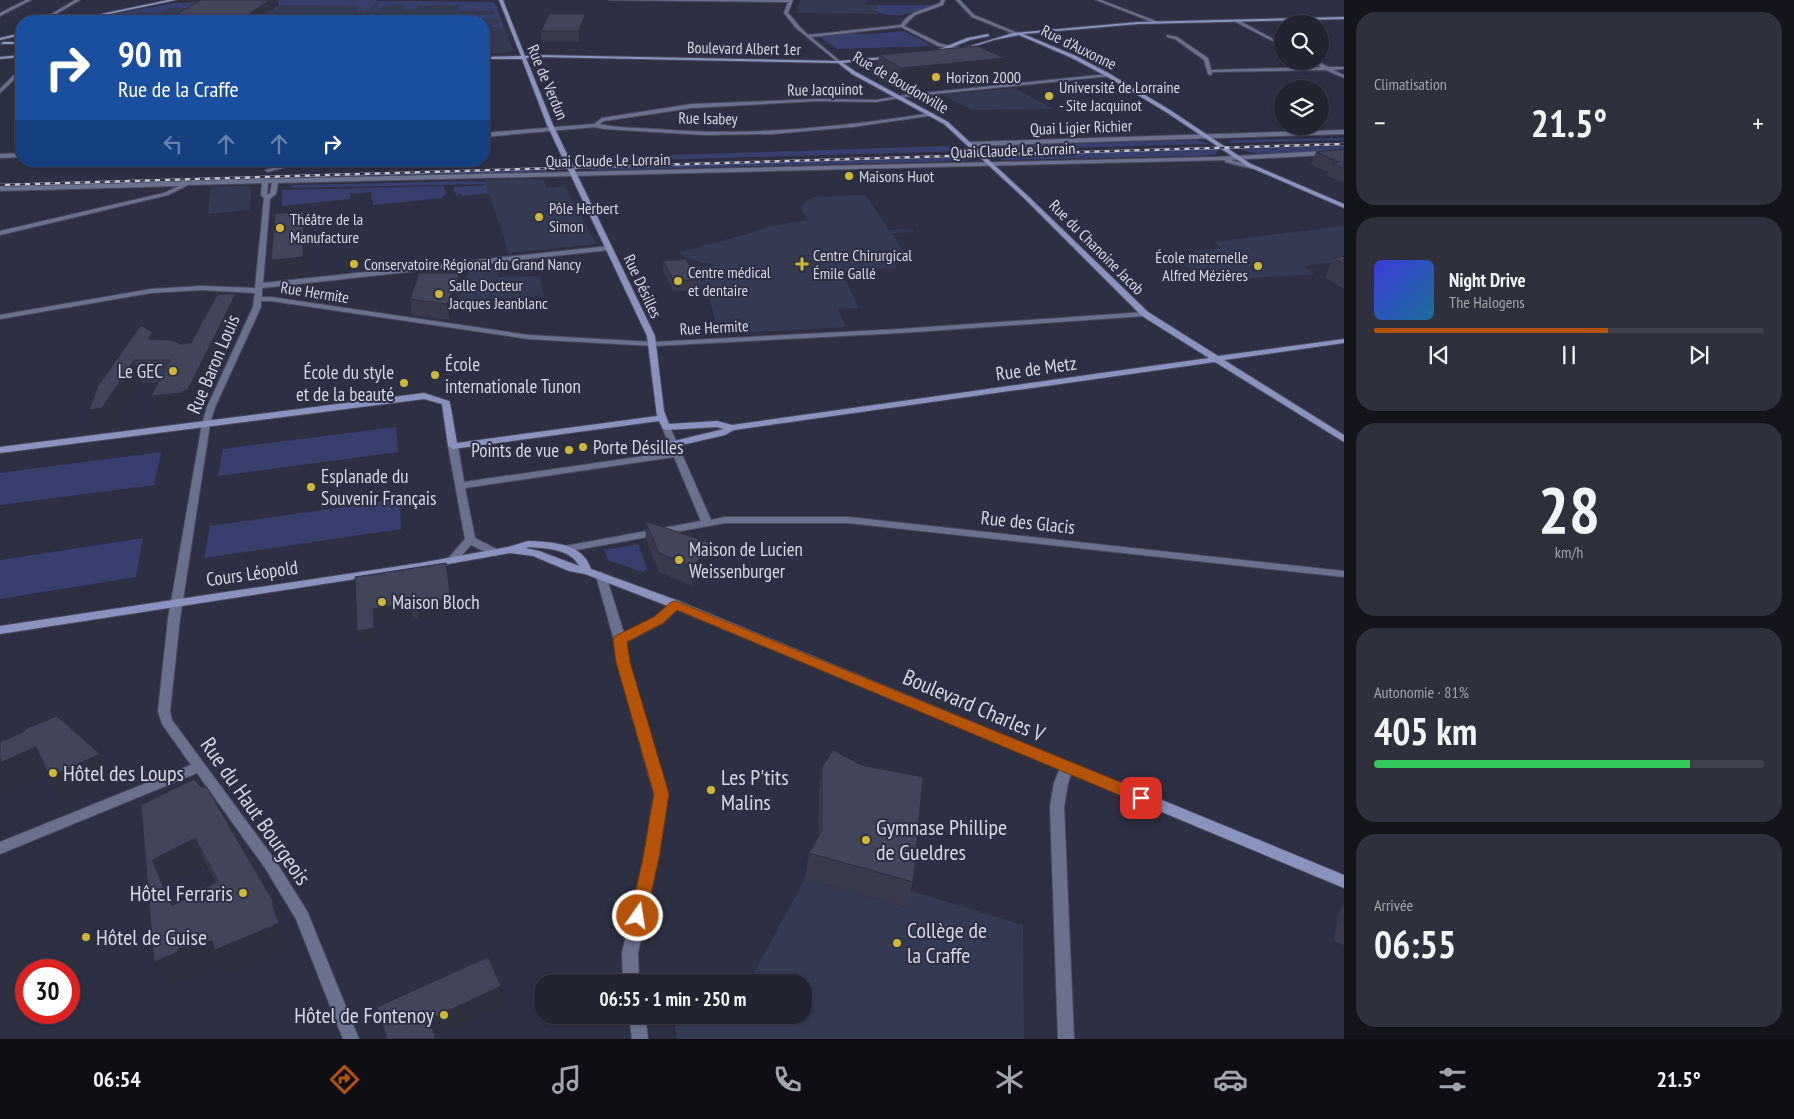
<!DOCTYPE html>
<html lang="fr">
<head>
<meta charset="utf-8">
<style>
	:root { --surface:#222432; --page:#2e303e; --text:#f1f3f6; --muted:#a2a4ac; --line:#3f414d; --accent:#b45309 }
	body { margin:0; font-family:"PT Sans Narrow",sans-serif; background:var(--page); color:var(--text); height:100vh; display:flex; flex-direction:column; font-size:19px; white-space:nowrap }
	* { box-sizing:border-box; margin:0 }
	p { font-size:16px; color:var(--muted) }
	.icon { flex:none; width:28px; height:28px; fill:none; stroke:currentColor; stroke-width:2; stroke-linecap:round; stroke-linejoin:round }
	.map { position:relative; flex:1; overflow:hidden }
	.details { display:flex; flex-direction:column; gap:12px; padding:12px; background:#13141c; width:450px }
	.details>* { flex:none }
	.hud { position:absolute; left:15px; top:15px; width:475px; height:152px; border-radius:20px; box-shadow:0 1px 4px #0004,0 0 0 1px var(--line); background:#1a4fa0; color:#fff; overflow:hidden }
	.buttons { position:absolute; left:1274px; top:15px; display:grid; gap:10px }
	.buttons a { display:grid; place-items:center; width:55px; height:55px; border-radius:50%; background:var(--surface); box-shadow:0 1px 4px #0004,0 0 0 1px var(--line); font-size:25px }
	.speed { position:absolute; left:15px; top:959px; display:flex; gap:10px; font-size:25px; font-weight:700; text-align:center }
	.speed>* { display:grid; place-content:center; width:65px; height:65px; border-radius:50%; background:var(--surface); box-shadow:0 1px 4px #0004,0 0 0 1px var(--line); line-height:1 }
	.speed .limit { border:8px solid #d22; background:#fff; color:#111 }
	.pin { position:absolute; display:grid; place-items:center; width:42px; height:42px; color:#fff; margin:-21px; border-radius:10px; box-shadow:0 2px 8px #0006 }
	.me { position:absolute; width:55px; margin:-28px; rotate:13deg; stroke-linejoin:round; filter:drop-shadow(0 0 4px #0008) }
	.turn { display:flex; align-items:center; gap:18px; height:105px; padding:0 20px; font-size:22px }
	.turn .icon { width:65px; height:65px; stroke-width:2.5 }
	.turn b { display:block; font-size:35px; line-height:42px }
	.lanes { display:flex; align-items:center; height:48px; padding:0 20px; background:#0003; justify-content:center; gap:25px; direction:ltr }
	.lanes .off { opacity:.35 }
	.big { font-size:38px; font-weight:800; line-height:1.1 }
	.details .widget { flex:1; display:flex; flex-direction:column; justify-content:center; gap:8px; min-width:0; padding:0 18px; border-radius:20px; background:var(--page) }
	.details .dial { align-items:center; gap:0 }
	.dial b { font-size:65px; line-height:1 }
	.song { display:flex; align-items:center; gap:15px }
	.cover { width:60px; height:60px; border-radius:8px; background:linear-gradient(135deg,hsl(240 70% 55%),hsl(200 70% 35%)) }
	.played { height:5px; border-radius:2px; background:linear-gradient(90deg,var(--accent) 60%,var(--line) 60%) }
	.keys { display:flex; justify-content:space-around; direction:ltr }
	.heat { display:flex; justify-content:space-between; align-items:center; font-size:28px; direction:ltr }
	.charge { height:8px; border-radius:4px; background:linear-gradient(90deg,#34c759 81%,var(--line) 0) }
	.trip { position:absolute; left:534px; top:974px; width:278px; height:50px; border-radius:20px; background:var(--surface); box-shadow:0 1px 4px #0004,0 0 0 1px var(--line); font-weight:800; line-height:50px; text-align:center }
	.dock { display:flex; height:80px; justify-content:space-around; align-items:center; background:#0e0e14; color:var(--muted) }
	.dock .icon { width:35px; height:35px }
	.dock .active { color:var(--accent) }
	.dock b { font-size:22px; color:var(--text) }
	main { display:flex; flex:1; min-height:0 }
	.map>svg:first-child { display:block }
</style>
</head>
<body>
<main>
<div class="map">
<svg width="1344" height="1039" viewBox="0 0 1344 1039">
	<rect width="100%" height="100%" fill="#2d3043"/>
	<!-- built -->
	<g fill="#353a53">
		<path d="M287,0L492,2L495,3L513,51L504,53H484V21H80L173,3L217,0Z"/>
		<path d="M800,0H868L865,5H877L878,9L873,10L879,14L796,13Z"/>
		<path d="M1014,88L1054,109L972,110L942,95Z"/>
		<path d="M543,179L547,188L565,186L596,244L509,253L484,180Z"/>
		<path d="M248,186L251,187L250,210L208,214L211,187Z"/>
		<path d="M866,195L889,230L912,229L914,232L892,233L904,254L891,256L897,268L841,271L859,308L838,309L846,327L719,334L707,290H697L685,269L715,265L700,262L681,255L680,252L751,233L770,226L808,220L800,207L813,197Z"/>
		<path d="M1344,226V261L1303,266L1315,274L1206,281L1182,263L1205,261L1193,251L1222,248L1214,242Z"/>
		<path d="M500,265L497,277L540,276L544,297L457,300L470,268Z"/>
		<path d="M805,879L906,907L908,890L1023,925L1024,1039H677L673,1015H802V982H749Z"/>
	</g>
	<!-- green -->
	<g fill="#383e6d">
		<path d="M243,0H377L366,11H355L360,6L251,5Z"/>
		<path d="M382,1L492,2L495,3L504,27H490L498,23L499,20L497,18L464,20L468,15H491L494,11L457,10L460,5H419L415,9H401L405,5L389,4L373,11Z"/>
		<path d="M173,3H194L193,5L206,8H170L163,12L135,13L106,21H82Z"/>
		<path d="M877,5H934C917,12 890,22 873,9H878Z"/>
		<path d="M323,17L387,18L390,20L320,21Z"/>
		<path d="M904,31L932,46L837,49L820,37L847,34H870Z"/>
		<path d="M1344,138V140L1229,143L1232,140Z"/>
		<path d="M1196,140L1211,144L985,150L988,147L995,146Z"/>
		<path d="M945,146L968,151L578,162L577,158Z"/>
		<path d="M1344,146V151L1258,154L1238,149Z"/>
		<path d="M1219,149L1215,155L1194,156L1002,160L991,156Z"/>
		<path d="M973,157L966,161L598,170L579,168Z"/>
		<path d="M559,169L543,172L339,176L340,175Z"/>
		<path d="M472,181L485,182L486,184L291,188L293,185Z"/>
		<path d="M486,185L489,193L462,196L461,194L456,195L453,187Z"/>
		<path d="M444,186L446,195L443,196V198L373,205L371,192L350,194L351,199L282,206V190Z"/>
		<path d="M396,427L398,452L218,476L223,449Z"/>
		<path d="M161,452L154,485L0,505V473Z"/>
		<path d="M400,499L401,529L204,558L210,526Z"/>
		<path d="M143,538L136,577L0,599V560Z"/>
		<path d="M638,544L647,568L642,572L608,560L604,550Z"/>
	</g>
	<g fill="none" stroke-linecap="round" stroke-linejoin="round">
		<defs>
			<g id="street">
				<path d="M26,0H31L0,16V13Z"/>
				<path d="M75,0H80L44,21H40Z"/>
				<path d="M609,0H793L788,13L799,26L808,35L901,25C909,11 926,9 940,3L941,0H945L943,5L915,15L904,26L941,44L966,49L964,50L938,46L901,27L811,37L841,62L839,63L796,28L784,13L788,2Z"/>
				<path d="M956,0H960L974,15L1020,34L1017,35L972,17Z"/>
				<path d="M1096,0H1101L1158,22L1155,23Z"/>
				<path d="M1236,20H1238L1282,44V46L1236,22Z"/>
				<path d="M1167,35L1177,37L1208,58L1211,70L1321,67L1311,61H1317L1328,67H1344V69L1333,70L1344,75V78L1326,70L1212,72V74L1210,75L1208,74L1204,60L1175,39L1167,37Z"/>
				<path d="M19,70H21V73L0,93V89Z"/>
				<path d="M1108,74L1110,76L905,97L876,102L818,101L692,108L604,121L599,124C617,128 638,128 656,129C749,137 840,127 932,113L935,115L852,127L772,134L705,135L604,129L595,127L484,137V133L594,124L602,118L692,104L818,99L876,100L905,95Z"/>
				<path d="M1344,130V134L969,146L966,144L969,142Z"/>
				<path d="M1344,150V154L1230,160L1255,166L1256,167L1253,169L1225,162V160L278,183L276,194L270,199L263,283L609,246L612,248L609,250L262,288V297H271L528,335L653,342L900,329L1145,312L1149,314L1145,316L900,333L653,346L528,339L271,301H261V307L215,407L210,424L180,619L170,711L172,720L275,860L307,911L359,1039H343L296,919L265,868L197,773L0,854V842L191,765L162,724L158,711L168,619L202,424L207,407L253,307L255,293L202,290L151,293L0,319V315L151,289L202,286L255,288L264,198L261,195L262,183L188,185L168,195L0,235V231L164,193L179,186L0,191V187L265,179L1216,157ZM268,183H272L270,193L267,195Z"/>
				<path d="M21,153V157L0,158V154Z"/>
				<path d="M298,161H309L268,172L265,170Z"/>
				<path d="M666,424L670,427L711,520L725,517H848L1344,571V577L848,523H725L565,552L561,551L560,549L565,546L701,521L674,457L465,488L475,538L500,551L501,553L496,556L492,555L471,545L455,563H447L446,561L465,539L448,446L450,444L453,443L458,446L464,482L672,452L662,427Z"/>
				<path d="M601,572L606,576L624,633L655,617L672,602H680L682,605L663,623L626,642L629,662L668,794L658,858L638,953L639,982H623L622,953L644,858L654,794L617,662L614,640L596,576Z"/>
				<path d="M1067,762L1072,763L1073,767L1068,783L1064,807L1074,1039H1058L1050,807L1054,783L1062,763Z"/>
				<path d="M629,1015H645L648,1039H632Z"/>
			</g>
			<g id="secondary">
				<path d="M168,0H176L75,21H68Z"/>
				<path d="M499,0H503L525,56L539,55L839,61L894,56L892,58L843,63L856,72L948,122L1030,198L1148,312L1218,356L1344,339V343L1224,360L1344,435V442L1215,362L734,430L725,435L673,447L670,446L668,444L670,442L724,429L717,427L666,430L663,429L659,421L453,449L448,446L442,404L424,399L0,453V447L424,393L449,401L450,403L457,443L657,416L647,336L547,125L522,59H484V57L521,56ZM539,57L838,63L852,74L944,124L1026,200L1142,316L1209,358L732,425L717,421L669,424L664,411L655,336L553,125L526,58Z"/>
				<path d="M1344,17V19L1138,24L1023,34L1076,56L1110,74L1170,110L1251,164L1344,204V208L1247,166L1166,112L1106,76L1072,58L1019,35L994,40L956,52L954,51L1013,33L1138,22Z"/>
				<path d="M21,33V35L0,40V38Z"/>
				<path d="M988,34L989,36L970,40L934,54L930,53L967,38Z"/>
				<path d="M3,42H21V44H1Z"/>
				<path d="M21,55V57L0,59V57Z"/>
				<path d="M528,541C546,542 573,542 585,558C588,561 589,565 591,569L676,600L1344,875V888L668,606L585,574L569,571L533,556L510,553L420,569L0,634V626L420,563L508,547ZM529,547C546,548 571,549 579,566L539,551L525,548Z"/>
			</g>
		</defs>
		<!-- street casing -->
		<use href="#street" stroke="#484b5d" stroke-width="2"/>
		<!-- secondary casing -->
		<use href="#secondary" stroke="#484b5d" stroke-width="2"/>
		<!-- street -->
		<use href="#street" fill="#6b708d" fill-rule="evenodd"/>
		<!-- secondary -->
		<use href="#secondary" fill="#8a92c0" fill-rule="evenodd"/>
		<defs>
			<path id="rail" d="M0,185L1344,144"/>
		</defs>
		<!-- rail casing -->
		<use href="#rail" stroke="#c3c6d2" stroke-width="2.5"/>
		<!-- rail -->
		<use href="#rail" stroke="#2d3043" stroke-width="2" stroke-dasharray="5" stroke-linecap="butt"/>
	</g>
	<!-- wall -->
	<g fill="#393b4d" fill-rule="evenodd">
		<path d="M585,14L586,24L579,42H542L541,31Z"/>
		<path d="M879,55L1005,58L1001,80L898,90L876,76Z"/>
		<path d="M1344,149V183L1327,176L1328,172L1311,165L1316,152Z"/>
		<path d="M1344,256V289L1325,278L1333,258Z"/>
		<path d="M663,261L697,280V290L674,291L663,272Z"/>
		<path d="M462,288L450,320L412,315L410,299Z"/>
		<path d="M236,293L241,314L195,412L188,416L159,419L151,396L159,383H142L111,431L98,433V386L155,340L181,344L191,343Z"/>
		<path d="M645,521L713,544V562L692,586L659,572L646,539Z"/>
		<path d="M448,575L452,607H446L447,612L437,613L430,618L419,620L412,616L376,622L377,641L360,644L357,631Z"/>
		<path d="M822,767L913,882L907,907L805,879L809,853L818,836L819,793Z"/>
		<path d="M194,779L285,928L283,930L290,949L227,975L223,966L191,974L192,977L168,987L141,805ZM206,864L216,882L174,905L165,886Z"/>
		<path d="M1344,904V945L1334,941L1338,913Z"/>
	</g>
	<!-- shaded-wall -->
	<g fill="#2e303f">
		<path d="M270,0H278L279,5L255,21H239Z"/>
		<path d="M585,14L586,24L579,42V31Z"/>
		<path d="M1005,58L1001,80L898,90L901,68Z"/>
		<path d="M304,211L308,228L307,276L276,279L271,260Z"/>
		<path d="M460,273L462,288L450,320L447,304Z"/>
		<path d="M236,293L241,314L195,412L188,416L159,419L151,396Z"/>
		<path d="M153,332L160,354L155,361L148,339Z"/>
		<path d="M134,360L142,383L111,431L98,433L89,410Z"/>
		<path d="M713,544V562L692,586V567Z"/>
		<path d="M444,594L447,612L437,613L430,618L419,620L417,607Z"/>
		<path d="M410,603L412,616L376,622L377,641L360,644L357,631L373,609Z"/>
		<path d="M36,747L51,773L0,796V761Z"/>
		<path d="M100,754L113,780L64,803L50,777Z"/>
		<path d="M195,838L206,864L165,886L185,931L172,906L152,860Z"/>
		<path d="M274,903L285,928L283,930L290,949L227,975L223,966L191,974L192,977L168,987L154,962L178,949L272,904Z"/>
		<path d="M501,986L504,1005L434,1039L429,1020Z"/>
	</g>
	<!-- building -->
	<g fill="#42455a" stroke="#2e303f" fill-rule="evenodd">
		<path d="M201,0H270L239,21H165Z"/>
		<path d="M549,14H585L579,31H541Z"/>
		<path d="M977,46L1005,58L901,68L879,55Z"/>
		<path d="M1344,149V168L1332,163L1339,162L1316,152Z"/>
		<path d="M304,211L303,257L271,260L275,214Z"/>
		<path d="M1344,256V264L1333,258Z"/>
		<path d="M686,259L697,280L674,281L663,261Z"/>
		<path d="M419,273H460L447,304L410,299Z"/>
		<path d="M236,293L188,389L181,393L151,396L170,360H134L102,408L89,410L98,386L141,325L153,332L148,339L171,340L181,344L191,343L217,295Z"/>
		<path d="M645,521L713,544L692,567L659,553Z"/>
		<path d="M446,563L450,594H444L445,599L435,601L428,606L417,607L410,603L373,609L374,628L357,631L355,577Z"/>
		<path d="M57,716L100,754L50,777L36,747L0,763V742L21,733L29,727Z"/>
		<path d="M833,750L861,765L923,777L913,882L809,853L822,830V767Z"/>
		<path d="M194,779L202,788L206,786L274,903L272,904L279,923L215,950L212,941L178,949V952L154,962L141,805ZM195,838L218,881L172,906L152,860Z"/>
		<path d="M488,957L501,986L429,1020L436,1039H387L377,1007Z"/>
	</g>
	<!-- route -->
	<path fill="#b45309" stroke="#753606" d="M676,601L1147,793L1149,798L1147,802L1141,804L1136,802L677,610L663,623L627,642L630,662L669,794L659,858L646,916L644,921L638,923L632,921L630,916L643,858L654,794L616,662L613,640L615,636L654,617L671,602Z"/>
	<!-- markers -->
	<g fill="#d2b736" stroke="#2d3043" stroke-width="2">
		<circle cx="936" cy="77" r="5"/>
		<circle cx="1049" cy="96" r="5"/>
		<circle cx="849" cy="176" r="5"/>
		<circle cx="539" cy="217" r="5"/>
		<circle cx="280" cy="228" r="5"/>
		<circle cx="354" cy="264" r="5"/>
		<path d="M799.5 256.5h5v5h5v5h-5v5h-5v-5h-5v-5h5z"/>
		<circle cx="1258" cy="266" r="5"/>
		<circle cx="678" cy="281" r="5"/>
		<circle cx="439" cy="294" r="5"/>
		<circle cx="173" cy="371" r="5"/>
		<circle cx="435" cy="375" r="5"/>
		<circle cx="404" cy="383" r="5"/>
		<circle cx="583" cy="447" r="5"/>
		<circle cx="569" cy="450" r="5"/>
		<circle cx="311" cy="487" r="5"/>
		<circle cx="679" cy="560" r="5"/>
		<circle cx="382" cy="602" r="5"/>
		<circle cx="53" cy="773" r="5"/>
		<circle cx="711" cy="790" r="5"/>
		<circle cx="866" cy="840" r="5"/>
		<circle cx="243" cy="893" r="5"/>
		<circle cx="86" cy="937" r="5"/>
		<circle cx="897" cy="943" r="5"/>
		<circle cx="444" cy="1015" r="5"/>
	</g>
	<g text-anchor="middle" dominant-baseline="central" stroke-width="4" stroke-linejoin="round" paint-order="stroke">
		<!-- far-street labels -->
		<g font-size="16" fill="#d4d7e3" stroke="#2d3043">
			<text transform="translate(1079 47) rotate(26)">Rue d'Auxonne</text>
			<text transform="translate(744 48) rotate(1)">Boulevard Albert 1er</text>
			<text transform="translate(548 82) rotate(67)">Rue de Verdun</text>
			<text transform="translate(901 82) rotate(30)">Rue de Boudonville</text>
			<text transform="translate(825 89) rotate(-1)">Rue Jacquinot</text>
			<text transform="translate(708 118) rotate(1)">Rue Isabey</text>
			<text transform="translate(1081 127) rotate(-2)">Quai Ligier Richier</text>
			<text transform="translate(1013 150) rotate(-2)">Quai Claude Le Lorrain</text>
			<text transform="translate(608 160) rotate(-1)">Quai Claude Le Lorrain</text>
			<text transform="translate(1097 247) rotate(45)">Rue du Chanoine Jacob</text>
			<text transform="translate(643 286) rotate(65)">Rue Désilles</text>
			<text transform="translate(315 292) rotate(9)">Rue Hermite</text>
			<text transform="translate(714 327) rotate(-3)">Rue Hermite</text>
		</g>
		<!-- far-poi labels -->
		<g font-size="16" fill="#d4d7e3" stroke="#2d3043" text-anchor="start">
			<text x="946" y="77">Horizon 2000</text>
			<text x="1059" y="87">Université de Lorraine<tspan x="1059" dy="18">- Site Jacquinot</tspan></text>
			<text x="859" y="176">Maisons Huot</text>
			<text x="549" y="208">Pôle Herbert<tspan x="549" dy="18">Simon</tspan></text>
			<text x="290" y="219">Théâtre de la<tspan x="290" dy="18">Manufacture</tspan></text>
			<text x="813" y="255">Centre Chirurgical<tspan x="813" dy="18">Émile Gallé</tspan></text>
			<text x="1248" y="257" text-anchor="end">École maternelle<tspan x="1248" dy="18">Alfred Mézières</tspan></text>
			<text x="364" y="264">Conservatoire Régional du Grand Nancy</text>
			<text x="688" y="272">Centre médical<tspan x="688" dy="18">et dentaire</tspan></text>
			<text x="449" y="285">Salle Docteur<tspan x="449" dy="18">Jacques Jeanblanc</tspan></text>
		</g>
		<!-- street labels -->
		<g font-size="19" fill="#d4d7e3" stroke="#2d3043">
			<text transform="translate(213 364) rotate(-67)">Rue Baron Louis</text>
			<text transform="translate(1036 368) rotate(-8)">Rue de Metz</text>
			<text transform="translate(1028 522) rotate(6)">Rue des Glacis</text>
			<text transform="translate(252 573) rotate(-8)">Cours Léopold</text>
		</g>
		<!-- poi labels -->
		<g font-size="19" fill="#d4d7e3" stroke="#2d3043" text-anchor="start">
			<text x="445" y="364">École<tspan x="445" dy="22">internationale Tunon</tspan></text>
			<text x="163" y="371" text-anchor="end">Le GEC</text>
			<text x="394" y="372" text-anchor="end">École du style<tspan x="394" dy="22">et de la beauté</tspan></text>
			<text x="593" y="447">Porte Désilles</text>
			<text x="559" y="450" text-anchor="end">Points de vue</text>
			<text x="321" y="476">Esplanade du<tspan x="321" dy="22">Souvenir Français</tspan></text>
			<text x="689" y="549">Maison de Lucien<tspan x="689" dy="22">Weissenburger</tspan></text>
			<text x="392" y="602">Maison Bloch</text>
		</g>
		<!-- near-street labels -->
		<g font-size="22" fill="#d4d7e3" stroke="#2d3043">
			<text transform="translate(974 705) rotate(23)">Boulevard Charles V</text>
			<text transform="translate(256 811) rotate(55)">Rue du Haut Bourgeois</text>
		</g>
		<!-- near-poi labels -->
		<g font-size="22" fill="#d4d7e3" stroke="#2d3043" text-anchor="start">
			<text x="63" y="773">Hôtel des Loups</text>
			<text x="721" y="777">Les P'tits<tspan x="721" dy="25">Malins</tspan></text>
			<text x="876" y="827">Gymnase Phillipe<tspan x="876" dy="25">de Gueldres</tspan></text>
			<text x="233" y="893" text-anchor="end">Hôtel Ferraris</text>
			<text x="907" y="930">Collège de<tspan x="907" dy="25">la Craffe</tspan></text>
			<text x="96" y="937">Hôtel de Guise</text>
			<text x="434" y="1015" text-anchor="end">Hôtel de Fontenoy</text>
		</g>
	</g>
</svg>
<div class="buttons">
<a><svg class="icon" aria-label="search" viewBox="0 0 24 24"><circle cx="10" cy="10" r="6"/><path d="M15 15l6 6"/></svg></a>
<a><svg class="icon" aria-label="layers" viewBox="0 0 24 24"><path d="M12 4l9 5-9 5-9-5zM3 14l9 5 9-5"/></svg></a>
</div>
<div class="speed"><div class="limit">30</div></div>
<div class="pin" style="left:1141px;top:798px;background:#d93025"><svg class="icon" aria-label="arrive" viewBox="0 0 24 24"><path d="M6 21V4h12l-3 4 3 4H6"/></svg></div>
<svg class="me" style="left:638px;top:916px" viewBox="-20 -20 40 40"><circle r="17" fill="#b45309" stroke="#fff" stroke-width="3"/><path d="M0-11L8 9 0 5-8 9z" fill="#fff"/></svg>
<div class="trip">06:55 · 1 min · 250 m</div>
<div class="hud">
<div class="turn"><svg class="icon" aria-label="right" viewBox="0 0 24 24"><path d="M7 20v-9h11M14 6l5 5-5 5"/></svg><div><b>90 m</b>Rue de la Craffe</div></div>
<div class="lanes"><svg class="icon off" aria-label="left" viewBox="0 0 24 24"><path d="M17 20v-9H6M10 6l-5 5 5 5"/></svg><svg class="icon off" aria-label="ahead" viewBox="0 0 24 24"><path d="M12 20V5M6 11l6-6 6 6"/></svg><svg class="icon off" aria-label="ahead" viewBox="0 0 24 24"><path d="M12 20V5M6 11l6-6 6 6"/></svg><svg class="icon" aria-label="right" viewBox="0 0 24 24"><path d="M7 20v-9h11M14 6l5 5-5 5"/></svg></div>
</div>
</div>
<section class="details">
<div class="widget"><p>Climatisation</p>
<div class="heat"><a>−</a><b class="big">21.5°</b><a>+</a></div>
</div>
<div class="widget">
<div class="song"><i class="cover"></i><div><b>Night Drive</b><p>The Halogens</p></div></div>
<div class="played"></div>
<div class="keys"><svg class="icon" aria-label="previous" viewBox="0 0 24 24"><path d="M18 5L8 12l10 7zM5 5v14"/></svg><svg class="icon" aria-label="pause" viewBox="0 0 24 24"><path d="M8 5v14M16 5v14"/></svg><svg class="icon" aria-label="next" viewBox="0 0 24 24"><path d="M6 5l10 7-10 7zM19 5v14"/></svg></div>
</div>
<div class="widget dial"><b>28</b><p>km/h</p></div>
<div class="widget"><p>Autonomie · 81%</p><b class="big">405 km</b><div class="charge"></div></div>
<div class="widget"><p>Arrivée</p><b class="big">06:55</b></div>
</section>
</main>
<nav class="dock">
<b>06:54</b>
<svg class="icon active" aria-label="directions" viewBox="0 0 24 24"><path d="M12 3l9 9-9 9-9-9zM9 14v-3h6M13 9l2 2-2 2"/></svg>
<svg class="icon" aria-label="music" viewBox="0 0 24 24"><path d="M9 18V5l10-2v13"/><circle cx="6" cy="18" r="3"/><circle cx="16" cy="16" r="3"/></svg>
<svg class="icon" aria-label="phone" viewBox="0 0 24 24"><path d="M5 4h4l2 5-3 2q2 4 5 5l2-3 5 2v4C11 20 4 13 5 4z"/></svg>
<svg class="icon" aria-label="climate" viewBox="0 0 24 24"><path d="M12 3v18M4 7l16 10M4 17L20 7"/></svg>
<svg class="icon" aria-label="car" viewBox="0 0 24 24"><path d="M5 17H2v-5l4-1 3-4h7l3 4 3 1v5h-3M9 17h6M6 11h13"/><circle cx="7" cy="17" r="2"/><circle cx="17" cy="17" r="2"/></svg>
<svg class="icon" aria-label="filters" viewBox="0 0 24 24"><path d="M4 7h16M4 17h16"/><circle cx="9" cy="7" r="2"/><circle cx="15" cy="17" r="2"/></svg>
<b>21.5°</b>
</nav>
</body>
</html>
